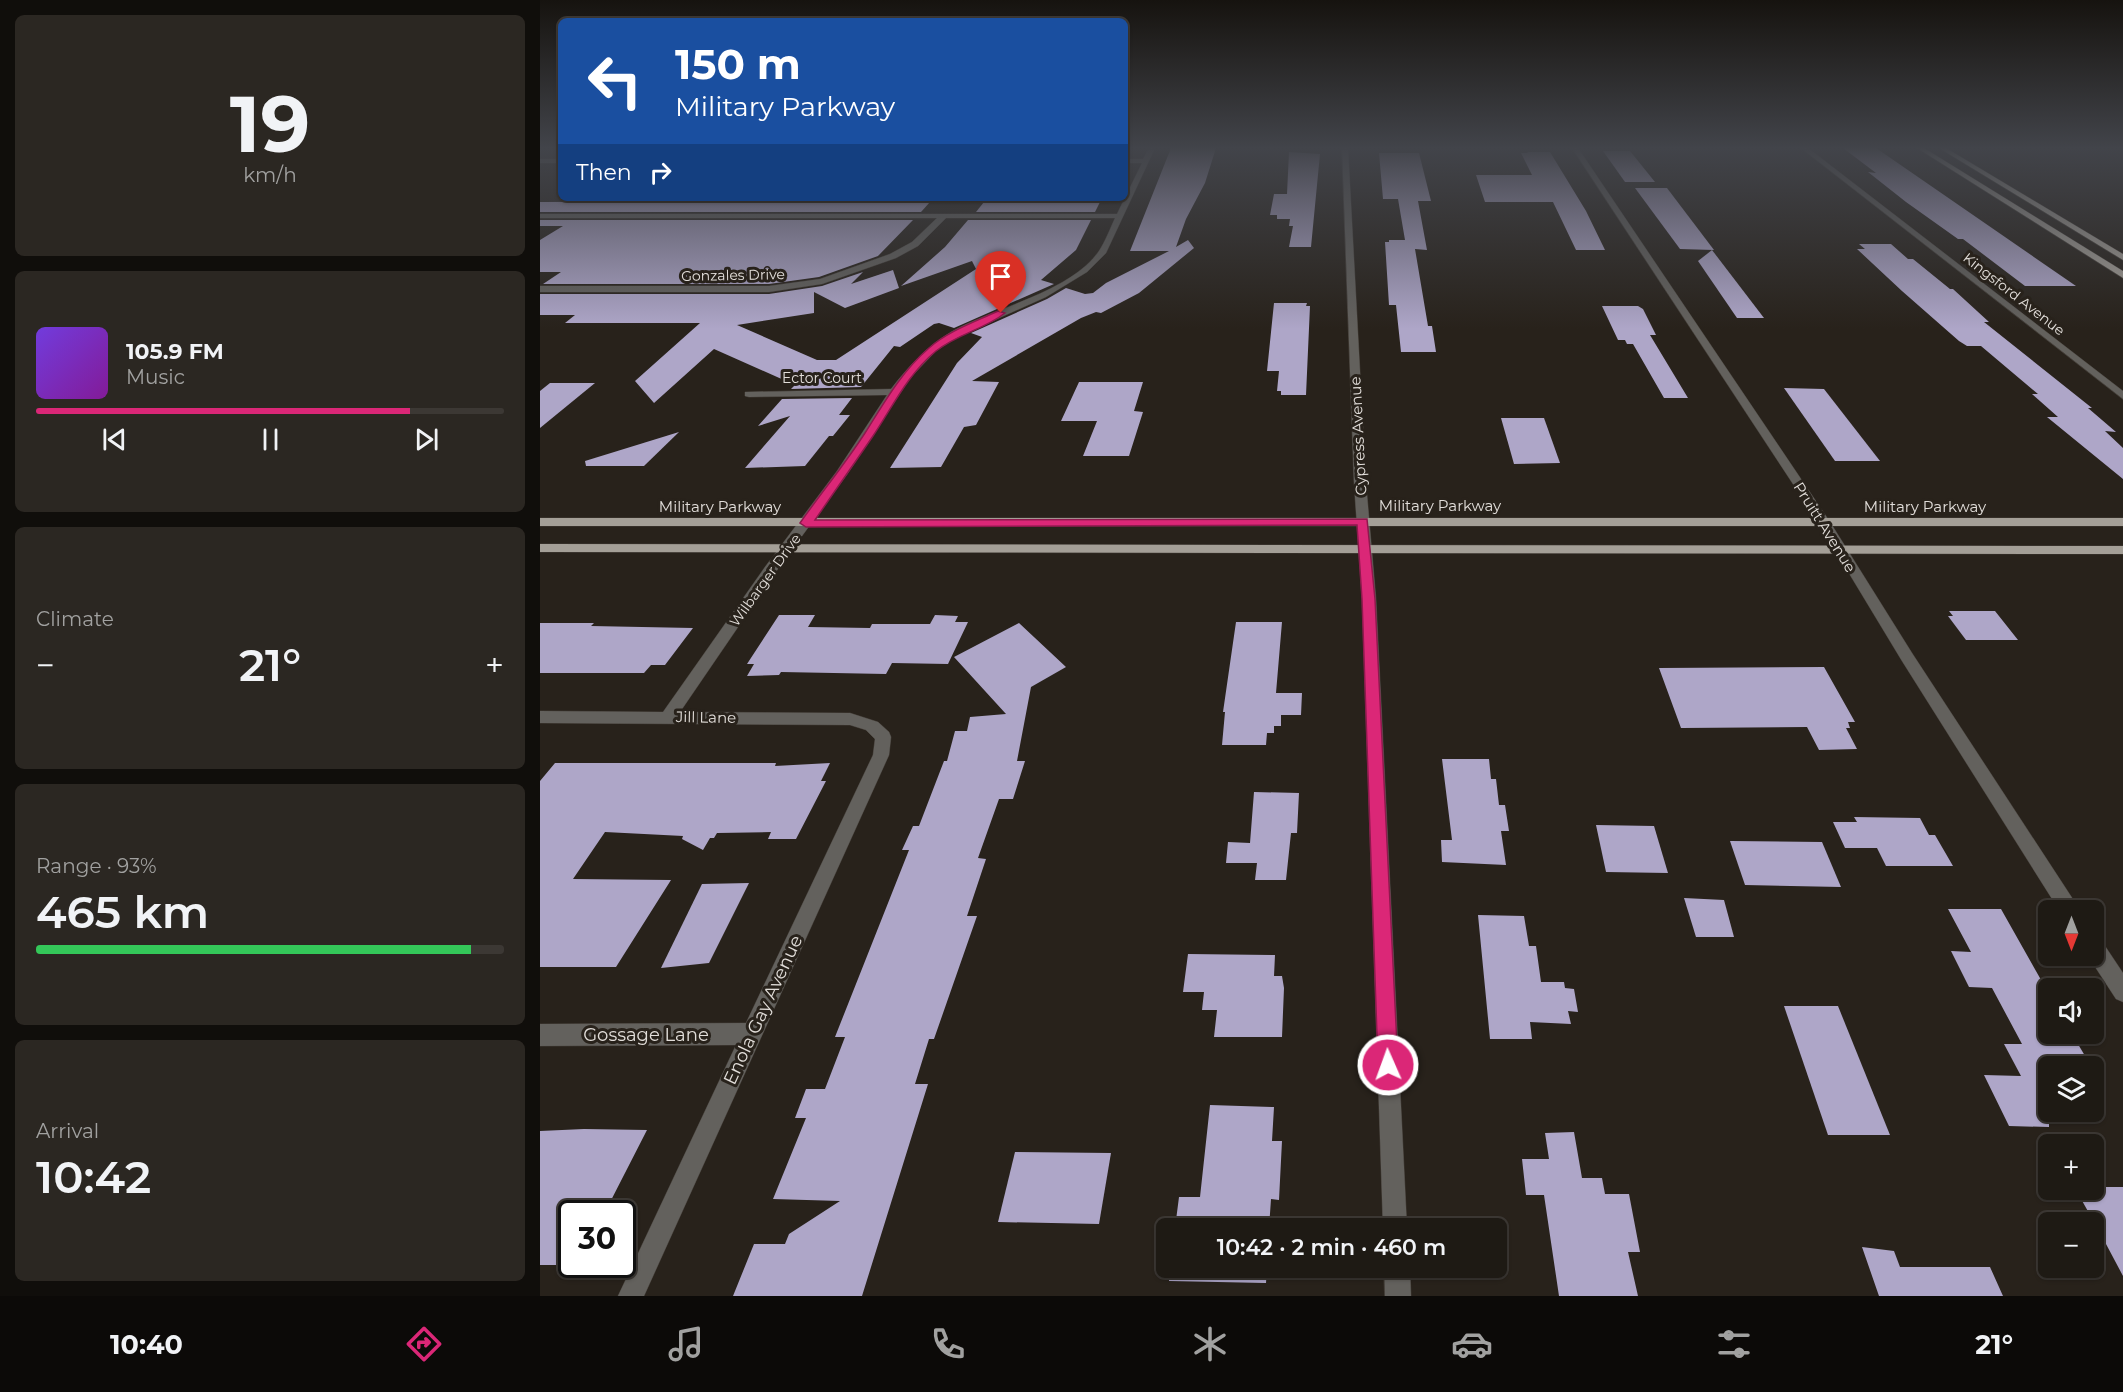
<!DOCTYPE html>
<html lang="en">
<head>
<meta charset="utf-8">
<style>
	:root { --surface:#1e1a14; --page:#2b2722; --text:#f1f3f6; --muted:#a1a1a0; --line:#3c3834; --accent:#db2777 }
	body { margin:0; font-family:Montserrat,sans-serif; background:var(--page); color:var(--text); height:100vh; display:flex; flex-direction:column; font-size:22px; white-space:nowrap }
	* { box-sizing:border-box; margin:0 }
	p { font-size:20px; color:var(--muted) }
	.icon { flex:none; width:33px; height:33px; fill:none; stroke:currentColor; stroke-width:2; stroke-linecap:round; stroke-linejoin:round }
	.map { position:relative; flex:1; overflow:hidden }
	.sheet { display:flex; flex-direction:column; gap:15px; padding:15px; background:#100e0b; width:540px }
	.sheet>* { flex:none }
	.hud { position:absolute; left:18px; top:18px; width:570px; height:183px; border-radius:9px; box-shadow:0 2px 4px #0004,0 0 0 2px var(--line); background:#1a4fa0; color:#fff; overflow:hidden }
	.needle { width:39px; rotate:180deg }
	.tools { position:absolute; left:1498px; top:900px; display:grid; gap:12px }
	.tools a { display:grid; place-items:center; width:66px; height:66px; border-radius:9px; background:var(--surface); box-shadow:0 2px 4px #0004,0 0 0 2px var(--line); font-size:30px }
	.speed { position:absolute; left:18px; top:1200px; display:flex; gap:12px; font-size:30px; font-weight:700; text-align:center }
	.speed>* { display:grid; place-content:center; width:78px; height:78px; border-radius:50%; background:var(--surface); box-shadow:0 2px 4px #0004,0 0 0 2px var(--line); line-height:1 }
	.speed .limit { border:3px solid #111; border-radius:9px; background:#fff; color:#111 }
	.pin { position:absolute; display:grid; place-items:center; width:51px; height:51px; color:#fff; margin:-62px -26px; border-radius:50% 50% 50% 0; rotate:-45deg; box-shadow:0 0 6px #0007 }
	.pin .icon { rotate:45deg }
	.me { position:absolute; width:66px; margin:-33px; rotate:358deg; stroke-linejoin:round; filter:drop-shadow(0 0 4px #0008) }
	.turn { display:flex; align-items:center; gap:21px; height:126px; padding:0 18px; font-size:27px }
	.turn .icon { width:78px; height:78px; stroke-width:2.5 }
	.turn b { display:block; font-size:42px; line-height:51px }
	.then { display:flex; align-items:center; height:57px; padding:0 18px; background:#0003; gap:12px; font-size:22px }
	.big { font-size:45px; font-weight:600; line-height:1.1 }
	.sheet .card { flex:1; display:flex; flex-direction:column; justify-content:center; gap:9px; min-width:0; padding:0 21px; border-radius:9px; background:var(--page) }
	.sheet .dial { align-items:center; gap:0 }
	.dial b { font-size:78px; line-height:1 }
	.song { display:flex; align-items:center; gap:18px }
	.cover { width:72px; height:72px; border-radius:9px; background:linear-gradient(135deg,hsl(260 70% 55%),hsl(290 70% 35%)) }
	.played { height:6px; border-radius:3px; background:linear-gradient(90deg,var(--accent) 80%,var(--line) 80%) }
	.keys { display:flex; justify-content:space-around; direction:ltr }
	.heat { display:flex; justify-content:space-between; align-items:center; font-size:33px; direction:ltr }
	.charge { height:9px; border-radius:4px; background:linear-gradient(90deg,#34c759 93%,var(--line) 0) }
	.trip { position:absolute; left:616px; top:1218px; width:351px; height:60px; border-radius:9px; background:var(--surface); box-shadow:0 2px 4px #0004,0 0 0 2px var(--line); font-weight:600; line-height:60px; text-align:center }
	.tab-bar { display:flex; height:96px; justify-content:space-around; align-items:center; background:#0c0a08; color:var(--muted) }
	.tab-bar .icon { width:42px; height:42px }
	.tab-bar .selected { color:var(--accent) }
	.tab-bar b { font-size:27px; color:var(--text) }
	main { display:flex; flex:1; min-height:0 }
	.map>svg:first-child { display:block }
</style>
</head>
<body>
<main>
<section class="sheet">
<div class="card dial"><b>19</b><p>km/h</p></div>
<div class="card">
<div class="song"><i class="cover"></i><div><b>105.9 FM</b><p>Music</p></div></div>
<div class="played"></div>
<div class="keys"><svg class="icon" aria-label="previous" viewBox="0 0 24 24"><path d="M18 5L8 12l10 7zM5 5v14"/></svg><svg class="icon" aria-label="pause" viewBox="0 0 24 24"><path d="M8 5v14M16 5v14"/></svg><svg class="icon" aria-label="next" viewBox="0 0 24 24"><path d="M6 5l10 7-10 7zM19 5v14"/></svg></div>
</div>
<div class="card"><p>Climate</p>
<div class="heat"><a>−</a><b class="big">21°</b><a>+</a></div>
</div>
<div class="card"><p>Range · 93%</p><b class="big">465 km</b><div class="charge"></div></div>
<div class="card"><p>Arrival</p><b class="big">10:42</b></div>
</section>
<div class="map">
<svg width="1583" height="1296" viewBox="0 0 1583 1296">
	<rect width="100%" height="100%" fill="#28221b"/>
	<!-- building -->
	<g fill="#aea6c8">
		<path d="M631,148H676L665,183L646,219L636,247L648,240L654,248L599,293L561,313L556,312L541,318L432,381L459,382L436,425L424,427L401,467L350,468L417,363L442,337L431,333L507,299L526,288L545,294L553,293L566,283L629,251H590Z"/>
		<path d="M1303,148H1336L1536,286H1485L1423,239H1418L1366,202L1328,172L1336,173Z"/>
		<path d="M1063,151H1090L1115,182H1085Z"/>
		<path d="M749,152L780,154L771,247H749L753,226H749L750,219H737V215H730L734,194H747Z"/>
		<path d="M987,152H1010L1046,211L1065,250H1036L1013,202H945L936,175H992L981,153H988Z"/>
		<path d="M839,153H879L891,201H878L887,250L875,249L888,326H892L896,352H861L856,305H849L845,242H849V240H865L858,199H843Z"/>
		<path d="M1095,188H1127L1174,250L1140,249Z"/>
		<path d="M297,201L390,202L381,212H0V202Z"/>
		<path d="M444,202H560L555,212H436Z"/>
		<path d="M0,220H373L338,256L279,277L229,284H3L21,272H0V240L23,226H0Z"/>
		<path d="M428,220H551L536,250L501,280L514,284L414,328L399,323L394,324L360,347L354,346L321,387L251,389L255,385L174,349L114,403L95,381L160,323H25L35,315H0V294H229L282,286L323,272L311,284L353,270L359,288L305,308L274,292V313L197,325L277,360H296L436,269L432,261L361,286L405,247Z"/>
		<path d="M1319,244H1351L1368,259H1373L1410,289H1413L1449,322H1444L1552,408H1548L1576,432L1565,431L1583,448V479L1507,417H1518L1492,394H1498L1441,346H1427L1419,341L1362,291L1317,249H1325Z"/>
		<path d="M1172,250L1224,318H1197L1158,261Z"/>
		<path d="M734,303H767L766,306H770L766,395H741V391H737L739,371H727Z"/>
		<path d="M1062,306H1098L1103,309L1116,335H1110L1148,398H1124L1093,344H1087L1085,340H1078Z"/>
		<path d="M539,382H603L594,411L603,412L589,456H543L557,421H521Z"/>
		<path d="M10,383H55L0,428V391Z"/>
		<path d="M1244,388L1284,389L1340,461H1295Z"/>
		<path d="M312,398L299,415H310L293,436H289L265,466L205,468L250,416L218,426L242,399Z"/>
		<path d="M961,418H1004L1020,463L974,464Z"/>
		<path d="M139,432L104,466H46L45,461Z"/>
		<path d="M1409,611H1455L1478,640H1426L1408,616H1413Z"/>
		<path d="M239,615H275L268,627L330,628L332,624H390L395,615L418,616L415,622H428L408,664L352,663L346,674L241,672L239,675L207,676L214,664H207Z"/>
		<path d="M696,622H742L736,693H762L761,715H741V726H734V733H727L726,745H682L685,712H683Z"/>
		<path d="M0,623H54L51,626L153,628L125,665H111L104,673H0Z"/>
		<path d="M479,623L526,667L491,687L477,761H485L473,799H459L438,858L446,859L427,916H437L394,1039H389L375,1084H388L322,1296H193L214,1244H245L249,1234L300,1201L233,1199L266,1118H255L266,1089H285L305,1037H295L369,850H362L373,826H379L404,761H407L415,731H427L430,717L466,714L414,657Z"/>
		<path d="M1284,667L1315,722H1308L1310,728H1306L1317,749L1279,750L1267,727L1141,728L1119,668Z"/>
		<path d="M902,759H949L951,779H956L959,805H965L969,831H961L966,865L902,862L901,840H912Z"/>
		<path d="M15,763H236L235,766L290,763L281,781H286L256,839H228L231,832L177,833L174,838H170L163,850L142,839L143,836L65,832L33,879L131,880L76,967H0V781Z"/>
		<path d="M714,792L759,793L757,833H751L746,880H715L717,863H686L688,842L710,843Z"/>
		<path d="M1314,817L1380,818L1389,835H1395L1413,866H1346L1337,848H1305L1293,822H1317Z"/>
		<path d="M1056,825L1114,826L1128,873L1066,872Z"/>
		<path d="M1190,841L1282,842L1301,887L1205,885Z"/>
		<path d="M209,883L169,963L121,968L162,884Z"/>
		<path d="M1144,898L1184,900L1194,937H1156Z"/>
		<path d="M1408,909H1461L1509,994V1034H1532L1551,1066H1509V1127L1469,1126L1444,1075L1481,1076L1464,1044H1482L1452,988L1429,987L1411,951L1431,952Z"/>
		<path d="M938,915L984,916L989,946H996L1001,982H1024L1025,988L1034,989L1038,1012L1028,1011L1031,1024L990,1022L992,1039H950Z"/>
		<path d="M648,954L735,955L734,976H742L744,988L742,1037H674L677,1010H662L664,992H643Z"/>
		<path d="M1244,1006H1298L1350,1135H1288Z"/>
		<path d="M670,1105L734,1107L732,1141H742L739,1200L731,1199L729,1228H635L639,1197H660Z"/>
		<path d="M44,1129L107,1130L64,1214H32V1265H0V1131Z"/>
		<path d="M1034,1132L1042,1178H1062L1065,1194H1089L1100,1252H1088L1098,1296H1019L1004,1195H986L982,1159H1009L1005,1133Z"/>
		<path d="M475,1152L571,1153L559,1224L458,1222Z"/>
		<path d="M1554,1187H1583V1276L1566,1244L1554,1243V1222L1536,1190H1554Z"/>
		<path d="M1322,1247L1354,1251L1360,1267H1450L1463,1296H1339Z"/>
		<path d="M630,1268H727L726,1283L629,1281Z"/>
	</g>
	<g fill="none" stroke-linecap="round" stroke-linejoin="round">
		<defs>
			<g id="minor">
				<path d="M609,148H615L566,253L547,272L506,297L417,337L396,351L370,378L308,473L235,573L140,712L310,713L338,722L349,732L351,737L349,755L104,1296H78L196,1045L0,1046V1024L206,1023L333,755L335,739L326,730L310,725L0,723V711L123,712L225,567L297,471L347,395L209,397L205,396V392L351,389C368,367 386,347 411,332C453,308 531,292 559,251C565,242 570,229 575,218H406L378,246L356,258L282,284L229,292H0V286H229L280,279L350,254L372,242L397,218H0V214H577L602,163H585V159H603Z"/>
				<path d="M802,148H808L826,483L836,599L867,1228H843L822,599L814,483Z"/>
				<path d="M1032,148H1038L1290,522L1372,653L1540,910H1519L1362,661L1278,522Z"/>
				<path d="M1261,148H1268L1583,391V399Z"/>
				<rect x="0" y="159" width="21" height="4"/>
				<path d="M1554,937L1561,940L1583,973V1002L1576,999L1548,956H1554Z"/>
				<path d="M844,1268H870L871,1296H845Z"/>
			</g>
			<g id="major">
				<path d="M1377,148H1384L1583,271V278Z"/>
				<path d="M1399,148H1406L1583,254V260Z"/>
				<rect x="0" y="518" width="1583" height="8"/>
				<path d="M0,544L1583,546V554L0,552Z"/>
			</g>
		</defs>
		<!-- minor casing -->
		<use href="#minor" stroke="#423c36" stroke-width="1"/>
		<!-- major casing -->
		<use href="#major" stroke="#423c36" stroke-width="1"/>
		<!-- minor -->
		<use href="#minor" fill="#63615d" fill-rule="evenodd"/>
		<!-- major -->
		<use href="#major" fill="#a49f97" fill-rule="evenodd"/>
	</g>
	<!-- sky -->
	<linearGradient id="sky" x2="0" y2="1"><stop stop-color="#16130f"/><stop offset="0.45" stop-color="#42444a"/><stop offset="1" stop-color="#42444a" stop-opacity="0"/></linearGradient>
	<rect width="1583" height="329" fill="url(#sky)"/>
	<!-- route -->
	<path fill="#db2777" stroke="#8e194d" stroke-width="1.5" d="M458,311L465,313C445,329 417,334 396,351C368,374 353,406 333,436C314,464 294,492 275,520L827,519L835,599L858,1065L856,1072L848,1075L841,1072L838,1065L822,599L817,525L266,527L260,523C281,493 305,464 325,433C344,403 361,372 389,348C408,331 435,322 458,311Z"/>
	<g text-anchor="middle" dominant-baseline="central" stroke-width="6" stroke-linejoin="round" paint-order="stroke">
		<!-- far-street labels -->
		<g font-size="14" fill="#e2deda" stroke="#28221b">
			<text transform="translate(193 275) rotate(-1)">Gonzales Drive</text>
			<text transform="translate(1474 294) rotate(38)">Kingsford Avenue</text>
			<text x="282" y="378">Ector Court</text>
			<text transform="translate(225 580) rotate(-54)">Wilbarger Drive</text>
		</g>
		<!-- street labels -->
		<g font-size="15" fill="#e2deda" stroke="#28221b">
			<text transform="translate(818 436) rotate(-93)">Cypress Avenue</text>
			<text x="900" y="505">Military Parkway</text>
			<text x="180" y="506">Military Parkway</text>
			<text x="1385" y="506">Military Parkway</text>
			<text transform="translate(1285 527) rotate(58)">Pruitt Avenue</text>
			<text transform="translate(166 717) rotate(1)">Jill Lane</text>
		</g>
		<!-- near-street labels -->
		<g font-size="18" fill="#e2deda" stroke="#28221b">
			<text transform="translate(223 1010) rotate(-65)">Enola Gay Avenue</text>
			<text x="106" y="1035">Gossage Lane</text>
		</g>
	</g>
</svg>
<div class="tools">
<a><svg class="needle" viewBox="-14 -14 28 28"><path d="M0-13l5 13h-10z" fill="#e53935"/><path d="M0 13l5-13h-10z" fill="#a1a1a0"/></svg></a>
<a><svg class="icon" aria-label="sound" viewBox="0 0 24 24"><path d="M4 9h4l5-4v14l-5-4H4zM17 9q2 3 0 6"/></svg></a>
<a><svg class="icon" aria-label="layers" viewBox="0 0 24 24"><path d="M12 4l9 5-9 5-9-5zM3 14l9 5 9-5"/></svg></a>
<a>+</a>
<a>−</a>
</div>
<div class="speed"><div class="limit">30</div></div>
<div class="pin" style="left:461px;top:313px;background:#d93025"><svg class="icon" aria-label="arrive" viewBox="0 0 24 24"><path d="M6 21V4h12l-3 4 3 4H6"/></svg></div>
<svg class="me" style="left:848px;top:1065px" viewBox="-20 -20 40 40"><circle r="17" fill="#db2777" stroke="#fff" stroke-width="3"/><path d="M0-11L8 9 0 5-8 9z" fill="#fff"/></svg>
<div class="trip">10:42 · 2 min · 460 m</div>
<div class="hud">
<div class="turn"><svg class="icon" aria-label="left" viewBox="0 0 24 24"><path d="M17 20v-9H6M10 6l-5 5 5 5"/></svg><div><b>150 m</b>Military Parkway</div></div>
<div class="then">Then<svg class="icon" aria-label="right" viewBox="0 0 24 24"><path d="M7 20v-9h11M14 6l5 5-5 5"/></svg></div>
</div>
</div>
</main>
<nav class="tab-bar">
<b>10:40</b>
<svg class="icon selected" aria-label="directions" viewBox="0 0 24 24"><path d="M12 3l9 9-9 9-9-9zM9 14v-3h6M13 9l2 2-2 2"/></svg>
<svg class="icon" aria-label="music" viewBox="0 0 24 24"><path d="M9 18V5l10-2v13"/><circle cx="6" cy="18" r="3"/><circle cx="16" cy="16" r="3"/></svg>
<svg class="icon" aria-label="phone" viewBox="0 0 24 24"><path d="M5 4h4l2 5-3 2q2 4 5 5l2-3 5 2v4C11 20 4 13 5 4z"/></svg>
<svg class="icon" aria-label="climate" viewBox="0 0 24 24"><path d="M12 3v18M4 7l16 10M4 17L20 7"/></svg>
<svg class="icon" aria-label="car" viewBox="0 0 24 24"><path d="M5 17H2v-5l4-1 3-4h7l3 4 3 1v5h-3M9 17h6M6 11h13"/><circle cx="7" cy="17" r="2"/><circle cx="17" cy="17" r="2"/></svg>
<svg class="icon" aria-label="filters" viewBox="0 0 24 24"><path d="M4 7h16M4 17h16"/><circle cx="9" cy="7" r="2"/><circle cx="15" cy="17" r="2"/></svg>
<b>21°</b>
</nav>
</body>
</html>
